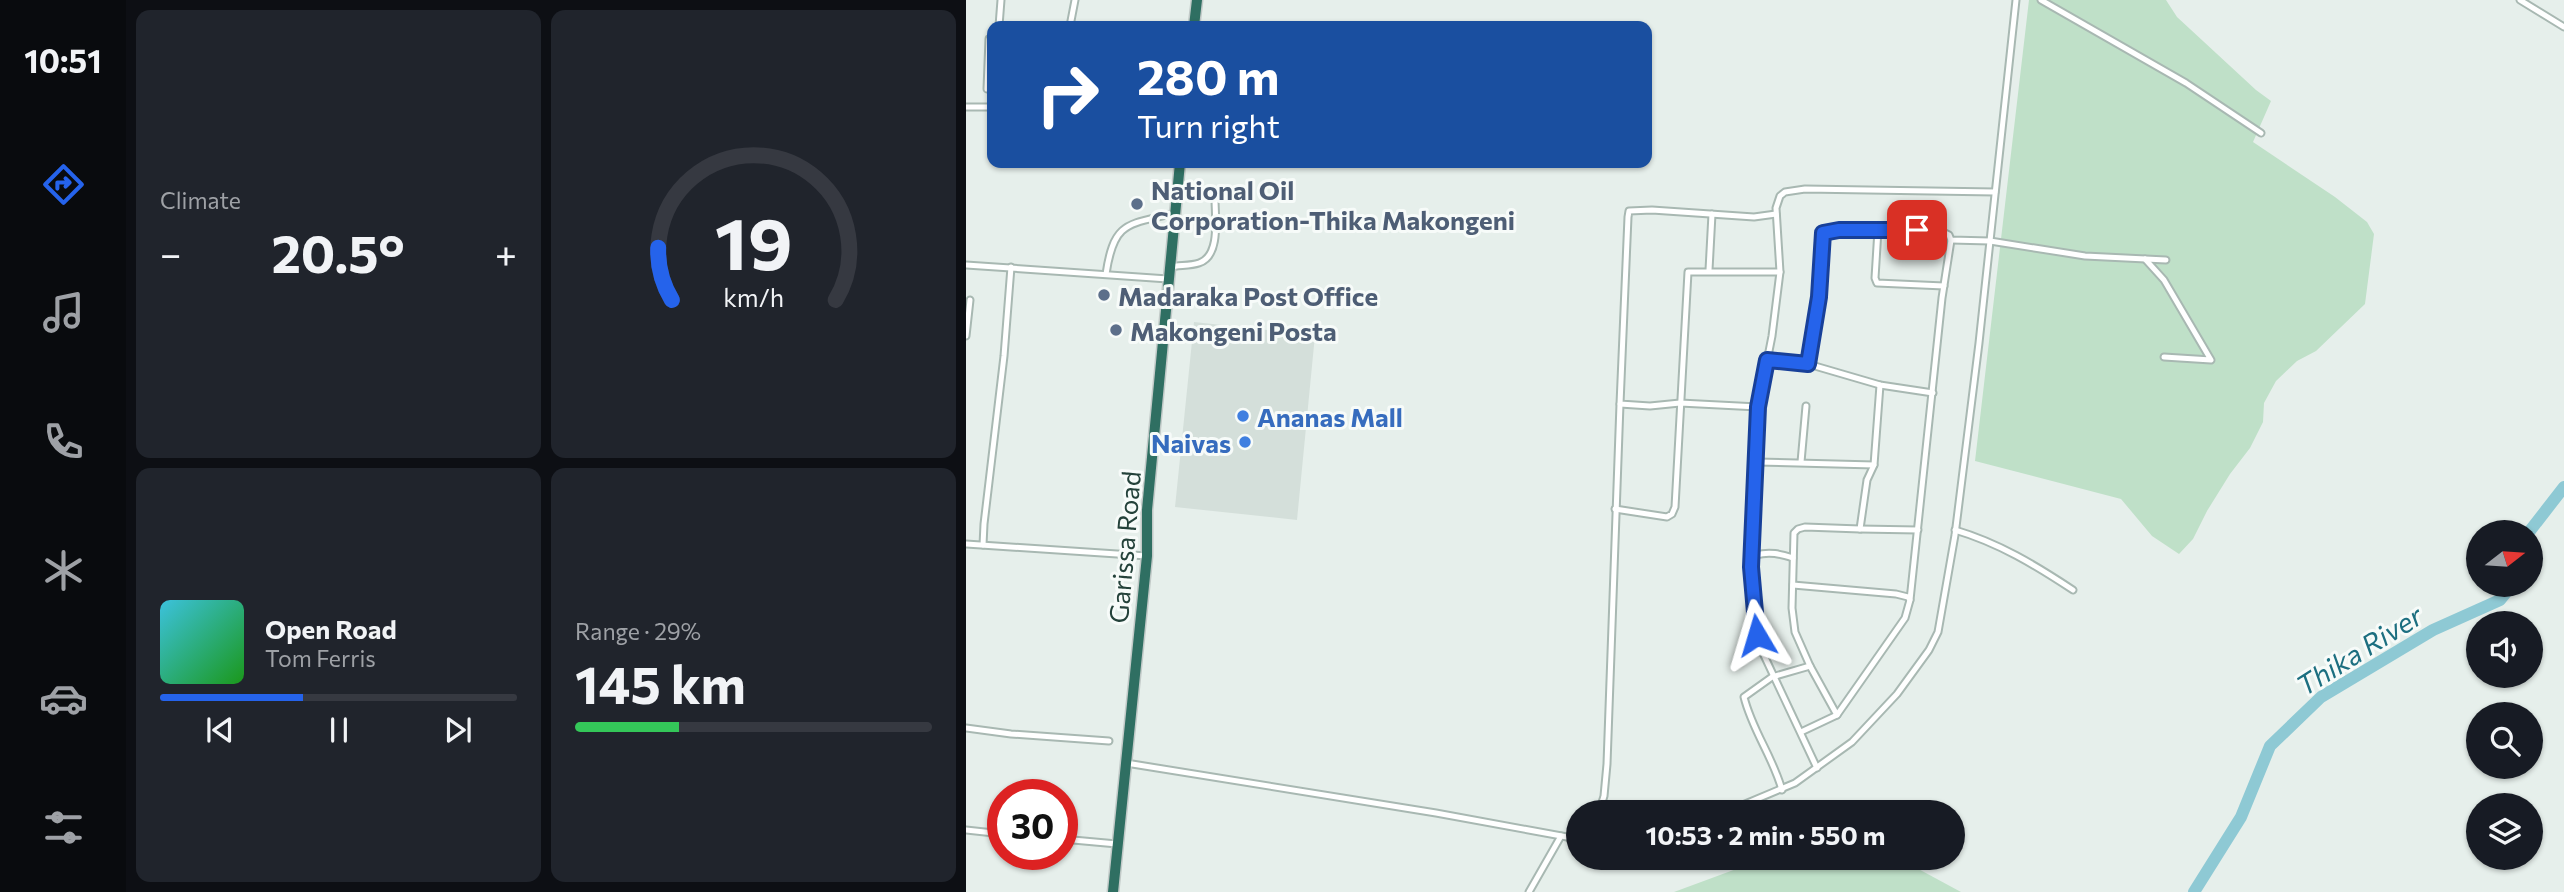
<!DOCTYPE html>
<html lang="en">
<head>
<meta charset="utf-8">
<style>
	:root { --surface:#171b24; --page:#20242c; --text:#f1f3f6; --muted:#9ea1a6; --line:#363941; --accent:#2563eb }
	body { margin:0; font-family:Commissioner,sans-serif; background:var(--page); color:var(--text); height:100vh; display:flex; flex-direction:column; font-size:26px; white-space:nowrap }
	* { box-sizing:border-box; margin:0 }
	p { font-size:23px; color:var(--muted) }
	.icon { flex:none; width:38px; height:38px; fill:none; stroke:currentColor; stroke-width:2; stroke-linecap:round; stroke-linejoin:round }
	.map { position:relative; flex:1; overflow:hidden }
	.side { display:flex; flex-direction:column; gap:10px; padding:10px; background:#0d0f14; width:840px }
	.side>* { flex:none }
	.guide { position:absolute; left:21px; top:21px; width:665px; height:147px; border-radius:14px; box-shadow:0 2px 5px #0004; background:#1a4fa0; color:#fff; overflow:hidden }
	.needle { width:46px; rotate:73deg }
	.buttons { position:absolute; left:1500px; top:520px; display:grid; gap:14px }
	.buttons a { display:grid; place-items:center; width:77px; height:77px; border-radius:50%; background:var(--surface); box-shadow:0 2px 5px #0004; font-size:35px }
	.speed { position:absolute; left:21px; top:779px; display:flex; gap:14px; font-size:35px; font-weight:700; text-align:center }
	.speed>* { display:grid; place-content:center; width:91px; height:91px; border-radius:50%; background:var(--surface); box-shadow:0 2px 5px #0004; line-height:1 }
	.speed .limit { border:10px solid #d22; background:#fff; color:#111 }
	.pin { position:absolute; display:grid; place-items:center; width:60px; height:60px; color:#fff; margin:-30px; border-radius:14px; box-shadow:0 4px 10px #0006 }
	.me { position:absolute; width:77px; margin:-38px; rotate:353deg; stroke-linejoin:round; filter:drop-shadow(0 0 5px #0008) }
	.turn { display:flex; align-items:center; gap:24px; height:147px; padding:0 35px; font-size:32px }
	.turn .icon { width:91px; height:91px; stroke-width:2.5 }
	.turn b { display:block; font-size:49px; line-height:60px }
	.big { font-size:52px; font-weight:700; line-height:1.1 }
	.side .tile { flex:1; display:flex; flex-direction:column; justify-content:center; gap:10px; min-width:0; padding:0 24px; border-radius:14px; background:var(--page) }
	.side .dial { align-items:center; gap:0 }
	.dial svg { height:182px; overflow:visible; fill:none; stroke:var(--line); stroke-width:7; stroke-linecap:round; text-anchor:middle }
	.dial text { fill:var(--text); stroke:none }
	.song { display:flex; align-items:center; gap:21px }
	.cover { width:84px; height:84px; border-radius:10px; background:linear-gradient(135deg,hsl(190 70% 55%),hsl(120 70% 35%)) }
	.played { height:7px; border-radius:4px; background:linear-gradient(90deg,var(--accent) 40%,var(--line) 40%) }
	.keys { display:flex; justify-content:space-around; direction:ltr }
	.heat { display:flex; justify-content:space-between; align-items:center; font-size:38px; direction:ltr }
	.charge { height:10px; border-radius:5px; background:linear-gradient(90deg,#34c759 29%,var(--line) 0) }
	.side .tiles { flex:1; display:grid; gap:10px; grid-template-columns:repeat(2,1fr) }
	.trip { position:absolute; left:600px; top:800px; width:399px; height:70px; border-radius:35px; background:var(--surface); box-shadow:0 2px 5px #0004; font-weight:700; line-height:70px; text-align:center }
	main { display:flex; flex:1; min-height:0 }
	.tab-bar { display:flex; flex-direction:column; width:126px; justify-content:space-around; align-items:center; background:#090b0e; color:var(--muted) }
	.tab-bar .icon { width:49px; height:49px }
	.tab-bar .on { color:var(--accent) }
	.tab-bar b { font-size:32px; color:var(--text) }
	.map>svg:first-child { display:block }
</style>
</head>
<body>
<main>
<nav class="tab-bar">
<b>10:51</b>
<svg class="icon on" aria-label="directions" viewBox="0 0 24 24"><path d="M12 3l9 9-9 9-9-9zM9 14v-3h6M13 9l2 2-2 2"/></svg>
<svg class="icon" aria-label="music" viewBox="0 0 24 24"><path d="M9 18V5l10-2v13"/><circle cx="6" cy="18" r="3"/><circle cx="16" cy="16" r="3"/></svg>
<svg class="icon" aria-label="phone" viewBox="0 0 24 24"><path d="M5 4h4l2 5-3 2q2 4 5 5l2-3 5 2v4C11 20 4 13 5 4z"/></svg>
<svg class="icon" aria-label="climate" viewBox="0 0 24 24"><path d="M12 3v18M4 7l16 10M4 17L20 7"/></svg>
<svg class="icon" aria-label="car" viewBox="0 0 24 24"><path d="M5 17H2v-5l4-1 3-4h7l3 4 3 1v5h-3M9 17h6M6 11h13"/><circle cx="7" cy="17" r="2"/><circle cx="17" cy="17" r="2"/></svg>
<svg class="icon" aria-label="filters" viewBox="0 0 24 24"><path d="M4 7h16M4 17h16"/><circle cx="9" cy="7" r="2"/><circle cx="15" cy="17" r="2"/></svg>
</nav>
<section class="side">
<div class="tiles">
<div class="tile"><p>Climate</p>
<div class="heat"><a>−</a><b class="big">20.5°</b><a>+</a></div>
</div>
<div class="tile dial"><svg viewBox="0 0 100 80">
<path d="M14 69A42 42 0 1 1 86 69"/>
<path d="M14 69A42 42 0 0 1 8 46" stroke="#2563eb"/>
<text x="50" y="56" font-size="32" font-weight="700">19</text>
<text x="50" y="72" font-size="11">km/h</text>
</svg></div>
<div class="tile">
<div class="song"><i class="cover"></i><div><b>Open Road</b><p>Tom Ferris</p></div></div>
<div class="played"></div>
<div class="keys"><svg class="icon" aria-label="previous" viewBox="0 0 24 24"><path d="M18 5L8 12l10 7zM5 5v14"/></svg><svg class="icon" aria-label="pause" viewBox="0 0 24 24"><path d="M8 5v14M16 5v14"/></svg><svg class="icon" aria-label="next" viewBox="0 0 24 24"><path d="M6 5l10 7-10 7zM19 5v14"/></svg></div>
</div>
<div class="tile"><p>Range · 29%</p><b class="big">145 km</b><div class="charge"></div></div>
</div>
</section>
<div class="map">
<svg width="1598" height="892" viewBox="0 0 1598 892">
	<rect width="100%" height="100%" fill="#e6efeb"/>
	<!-- built -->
	<path fill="#d4dfda" d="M228,322L349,335L331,520L209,507Z"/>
	<!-- green -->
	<g fill="#bfe0c8">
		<path d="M1063,0H1200L1211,17L1290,90L1305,101L1287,142L1369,197L1401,222L1408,234L1399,304L1350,351L1331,361L1310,381L1298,403L1297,422L1284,448L1264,474L1241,511L1227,539L1213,554L1186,536L1155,499L1009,461Z"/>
		<path d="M800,858H932L995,892H708Z"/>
	</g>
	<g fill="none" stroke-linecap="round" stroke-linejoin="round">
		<!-- river -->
		<g stroke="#8ec9d4" stroke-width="12">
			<path d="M1563,532L1598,487"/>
			<path d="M1228,892L1275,817L1304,746L1355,697L1467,630L1534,600L1547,584"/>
		</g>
		<defs>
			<g id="street">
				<path d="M1075,0L1220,83L1295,133"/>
				<path d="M1554,0L1598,27"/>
				<path d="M33,26L35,0"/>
				<path d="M104,26L109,0"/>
				<path d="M21,89L23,39H26"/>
				<path d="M0,107H26"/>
				<path d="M912,230L909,278L911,283L978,286"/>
				<path d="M1179,259L1198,280L1245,360L1198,357"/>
				<path d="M0,265L202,279"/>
				<path d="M204,267C213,265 224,266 233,263C255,256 249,217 249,199"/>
				<path d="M743,270L746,214"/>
				<path d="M140,274C148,220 162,225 209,213"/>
				<path d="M0,336L4,300"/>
				<path d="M801,360L842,364"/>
				<path d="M967,393L914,385L842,364L853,297L857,233L873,230L975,231L983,235L985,240L1024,241L1119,256L1200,260"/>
				<path d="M792,407L714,403L684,406L654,404L662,217L663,211L686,210L788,217L810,214"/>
				<path d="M791,462L908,465"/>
				<path d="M835,462L840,406"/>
				<path d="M649,509L701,517L706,514L709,507L722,272H814"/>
				<path d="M894,529L952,530"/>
				<path d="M989,530C1033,543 1069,565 1107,590"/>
				<path d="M0,544L181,556"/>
				<path d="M17,545L18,524L38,356L45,267"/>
				<path d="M786,562L790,555C804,551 814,554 827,558"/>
				<path d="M827,585L930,594L942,597L944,600L939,618L871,715L835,732"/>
				<path d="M944,600L976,298L985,240"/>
				<path d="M871,715L844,666L829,632L826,608L828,533L832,529L839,527L894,529L901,480L908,465L914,385"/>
				<path d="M0,728L45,734L143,741"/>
				<path d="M160,763L470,813L612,839"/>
				<path d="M851,768L796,651L788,622L784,567L792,407L806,336L814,272L810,208L814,196L819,192L839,189L1029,192"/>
				<path d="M816,790C807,757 786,730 778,697L806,677L844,666"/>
				<path d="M633,812L638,796L641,764L654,404"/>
				<path d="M760,812L829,783L886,742L931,694L963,650L972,632L989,535L1013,343L1050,0"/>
				<path d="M0,830L37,834"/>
				<path d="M96,839L151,844"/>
				<path d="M563,892L595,836"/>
			</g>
			<g id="highway">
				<path d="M228,26L231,0"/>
				<path d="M147,892L181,556V510L214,163"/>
			</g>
		</defs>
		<!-- street casing -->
		<use href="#street" stroke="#a8b8b2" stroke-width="9"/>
		<!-- highway casing -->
		<use href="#highway" stroke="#c2cac8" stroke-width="13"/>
		<!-- street -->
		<use href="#street" stroke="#fff" stroke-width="5"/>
		<!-- highway -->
		<use href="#highway" stroke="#2f6f62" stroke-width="10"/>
	</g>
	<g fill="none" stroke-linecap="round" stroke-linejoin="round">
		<defs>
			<path id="route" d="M791,635L785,567L792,407L801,360L842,364L853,297L857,233L873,230H951"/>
		</defs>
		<!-- route casing -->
		<use href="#route" stroke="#184099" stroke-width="18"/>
		<!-- route -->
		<use href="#route" stroke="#2563eb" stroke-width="12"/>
	</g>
	<!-- markers -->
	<g fill="#5c6f8a" stroke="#f7fbf9" stroke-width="2.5">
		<circle cx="171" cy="204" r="7"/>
		<circle cx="138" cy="295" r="7"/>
		<circle cx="150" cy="330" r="7"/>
	</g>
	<g fill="#3f7fe0" stroke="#f7fbf9" stroke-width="2.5">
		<circle cx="277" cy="416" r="7"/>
		<circle cx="279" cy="442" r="7"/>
	</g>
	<g text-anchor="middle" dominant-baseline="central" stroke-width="6" stroke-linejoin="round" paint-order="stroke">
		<!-- service labels -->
		<g font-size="26" font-weight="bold" fill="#4e5e75" stroke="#f7fbf9" text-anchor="start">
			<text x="185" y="189">National Oil<tspan x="185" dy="30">Corporation-Thika Makongeni</tspan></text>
			<text x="152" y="295">Madaraka Post Office</text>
			<text x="164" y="330">Makongeni Posta</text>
		</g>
		<!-- shop labels -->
		<g font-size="26" font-weight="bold" fill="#366cbe" stroke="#f7fbf9" text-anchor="start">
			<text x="291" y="416">Ananas Mall</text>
			<text x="265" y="442" text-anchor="end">Naivas</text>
		</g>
		<!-- street labels -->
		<g font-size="26" fill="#24423a" stroke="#f7fbf9">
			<text transform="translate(158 547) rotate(-85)">Garissa Road</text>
		</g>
		<!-- water labels -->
		<g font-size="28" font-style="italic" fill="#1c6f80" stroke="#f7fbf9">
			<text transform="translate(1393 650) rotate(-32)">Thika River</text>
		</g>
	</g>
</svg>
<div class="buttons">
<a><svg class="needle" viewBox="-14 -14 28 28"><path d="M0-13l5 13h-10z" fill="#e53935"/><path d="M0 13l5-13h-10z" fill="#9ea1a6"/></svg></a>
<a><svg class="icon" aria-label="sound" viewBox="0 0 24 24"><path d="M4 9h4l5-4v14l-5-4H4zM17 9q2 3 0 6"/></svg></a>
<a><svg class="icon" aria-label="search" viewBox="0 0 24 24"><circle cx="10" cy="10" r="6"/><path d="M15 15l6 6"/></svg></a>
<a><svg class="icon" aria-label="layers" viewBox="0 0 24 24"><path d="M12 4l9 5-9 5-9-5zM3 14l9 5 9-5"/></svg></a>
</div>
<div class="speed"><div class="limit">30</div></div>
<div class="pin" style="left:951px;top:230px;background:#d93025"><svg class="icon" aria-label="arrive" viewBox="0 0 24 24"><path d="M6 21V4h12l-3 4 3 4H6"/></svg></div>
<svg class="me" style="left:791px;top:635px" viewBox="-20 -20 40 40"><path d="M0-17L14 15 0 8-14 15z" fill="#2563eb" stroke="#fff" stroke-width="4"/></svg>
<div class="trip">10:53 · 2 min · 550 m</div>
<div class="guide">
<div class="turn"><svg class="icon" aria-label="right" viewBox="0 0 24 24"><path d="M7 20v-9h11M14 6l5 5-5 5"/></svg><div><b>280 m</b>Turn right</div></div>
</div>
</div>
</main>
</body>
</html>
